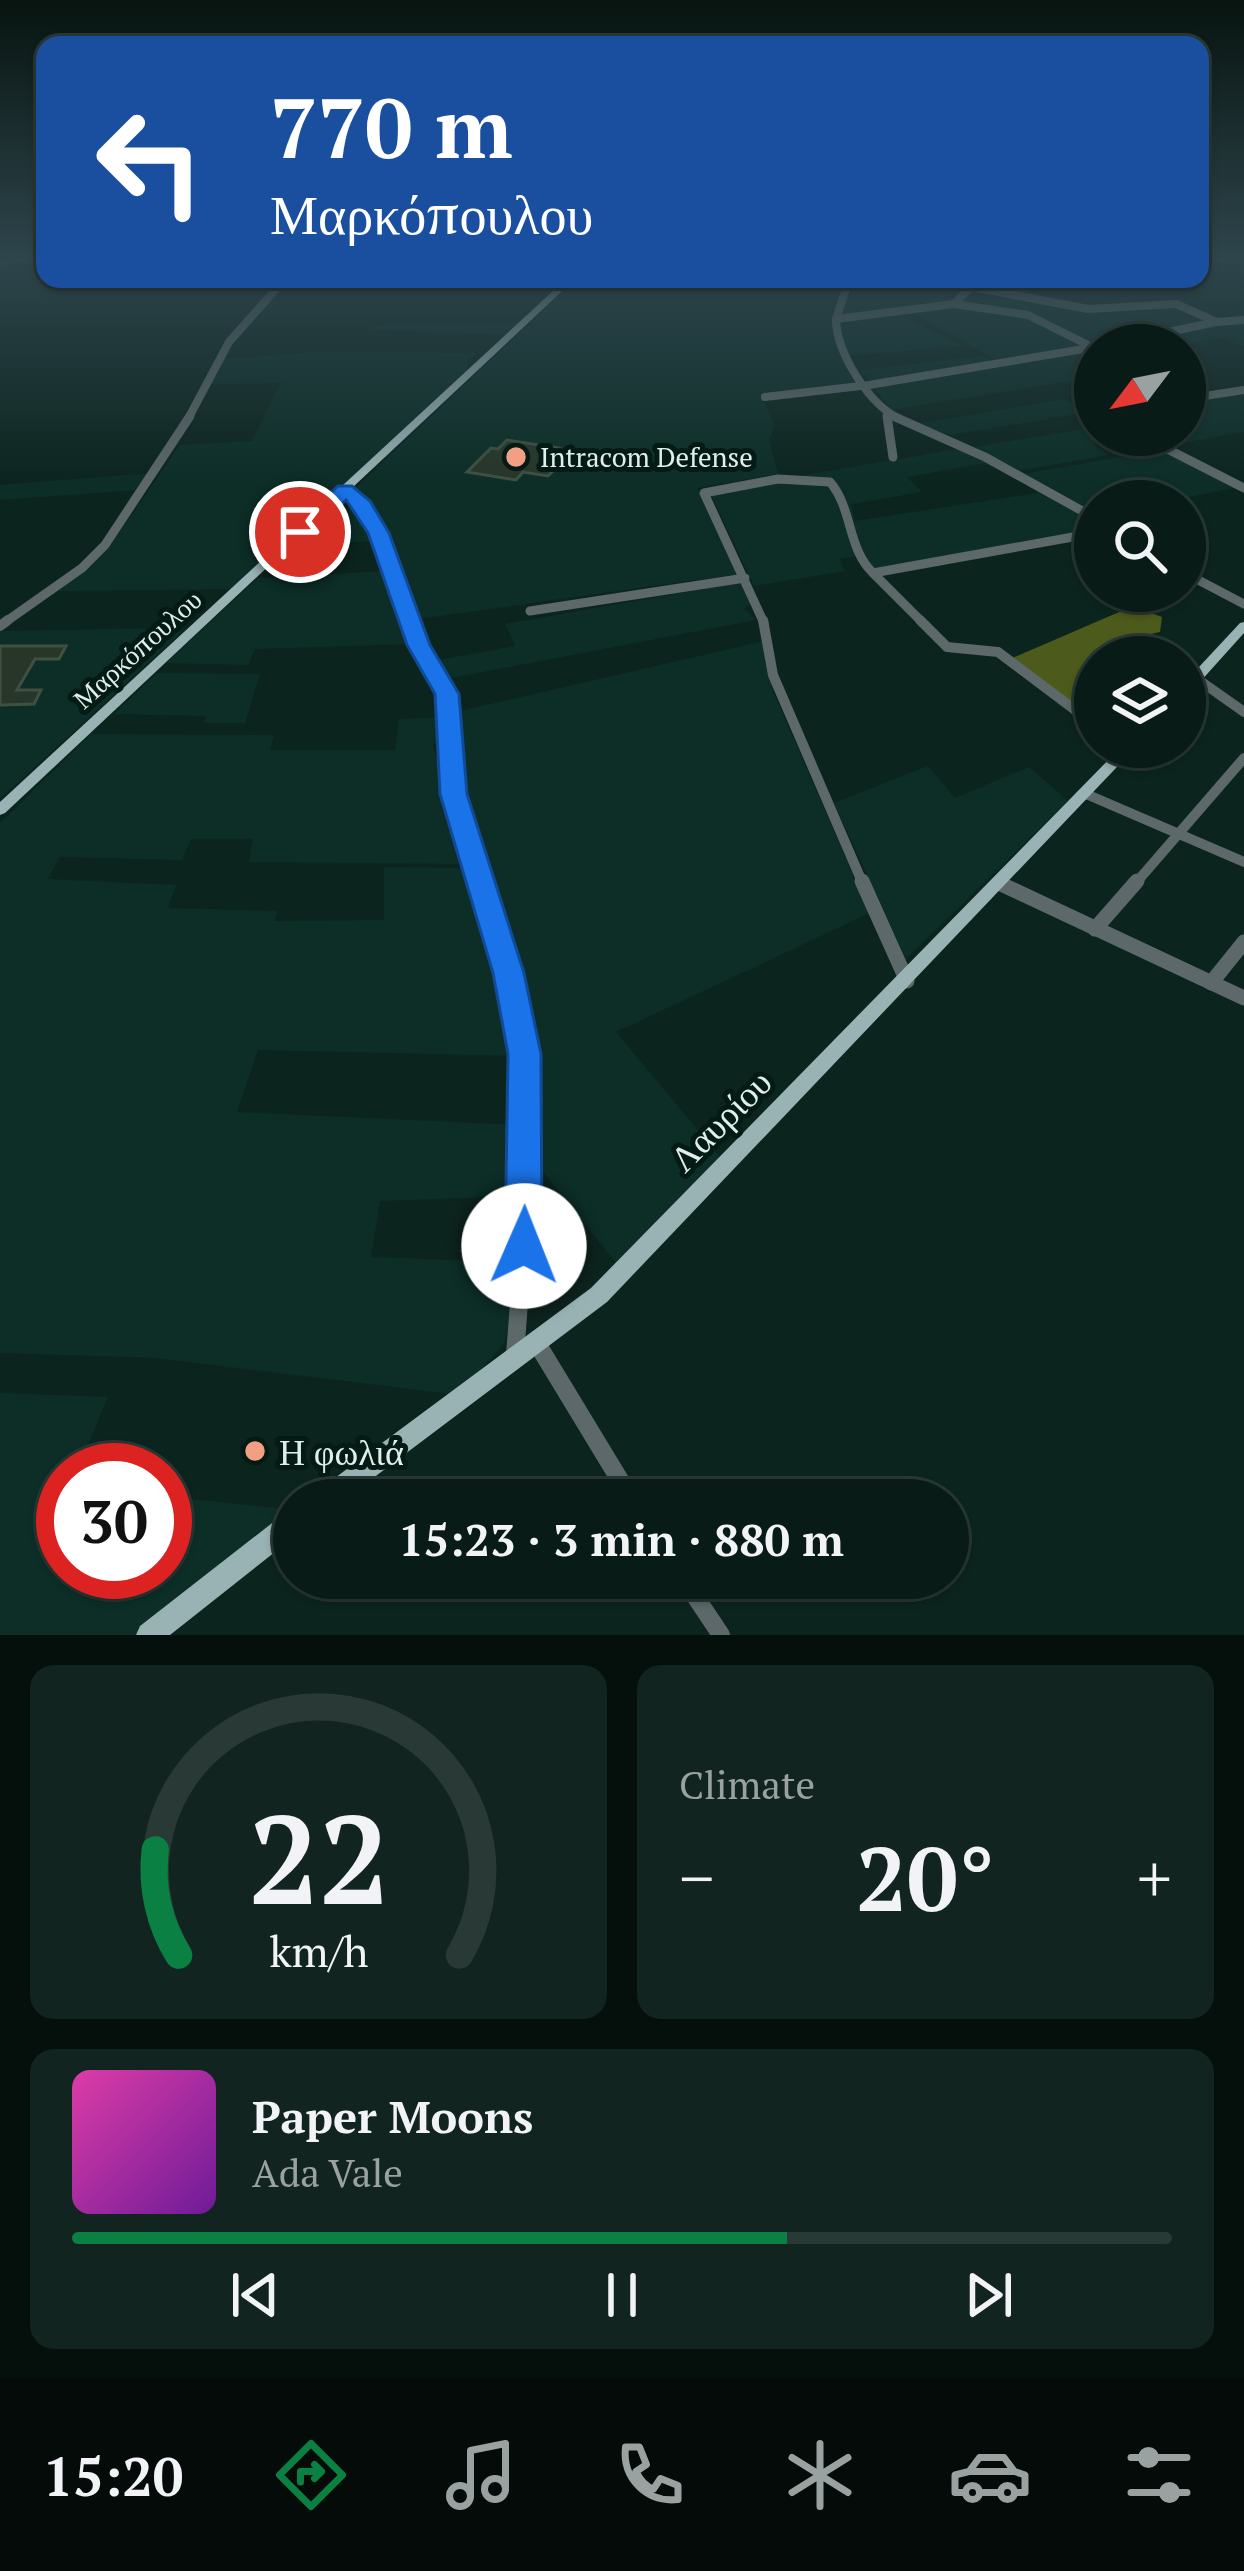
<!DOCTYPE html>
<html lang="en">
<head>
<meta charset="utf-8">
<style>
	:root { --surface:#091b16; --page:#12241f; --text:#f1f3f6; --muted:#99a1a1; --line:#293935; --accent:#0b8043 }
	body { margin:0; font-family:"PT Serif",serif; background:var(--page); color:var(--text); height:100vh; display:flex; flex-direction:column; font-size:45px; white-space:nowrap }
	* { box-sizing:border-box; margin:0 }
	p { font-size:39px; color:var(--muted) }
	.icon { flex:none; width:66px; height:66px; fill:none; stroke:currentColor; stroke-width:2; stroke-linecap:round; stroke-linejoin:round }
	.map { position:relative; height:1635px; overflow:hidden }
	.drawer { display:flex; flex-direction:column; gap:30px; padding:30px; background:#050f0c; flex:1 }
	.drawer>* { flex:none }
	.hud { position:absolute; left:36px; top:36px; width:1173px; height:252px; border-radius:24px; box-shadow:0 3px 9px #0004,0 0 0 3px var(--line); background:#1a4fa0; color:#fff; overflow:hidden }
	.needle { width:78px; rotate:238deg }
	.buttons { position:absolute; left:1074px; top:324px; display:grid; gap:24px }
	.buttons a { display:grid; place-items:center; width:132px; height:132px; border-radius:50%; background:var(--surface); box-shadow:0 3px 9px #0004,0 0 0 3px var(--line); font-size:60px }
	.speed { position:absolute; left:36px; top:1443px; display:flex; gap:24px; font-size:60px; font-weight:700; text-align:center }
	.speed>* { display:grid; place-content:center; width:156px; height:156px; border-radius:50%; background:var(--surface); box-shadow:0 3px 9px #0004,0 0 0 3px var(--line); line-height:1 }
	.speed .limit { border:18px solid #d22; background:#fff; color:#111 }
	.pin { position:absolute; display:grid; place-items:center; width:102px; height:102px; color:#fff; margin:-51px; border:6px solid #fff; border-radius:50%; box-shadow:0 3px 12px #0007 }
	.me { position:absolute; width:132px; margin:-66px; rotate:1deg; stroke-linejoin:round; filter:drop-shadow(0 0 9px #0008) }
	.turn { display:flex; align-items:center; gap:42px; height:252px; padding:0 36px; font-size:54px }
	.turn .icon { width:156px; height:156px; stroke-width:2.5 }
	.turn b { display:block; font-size:84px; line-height:102px }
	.big { font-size:90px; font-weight:600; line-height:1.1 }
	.drawer .widget { flex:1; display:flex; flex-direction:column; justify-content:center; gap:18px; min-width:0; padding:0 42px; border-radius:24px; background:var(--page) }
	.drawer .dial { align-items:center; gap:0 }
	.dial svg { height:312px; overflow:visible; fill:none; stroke:var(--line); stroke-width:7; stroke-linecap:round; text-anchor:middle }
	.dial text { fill:var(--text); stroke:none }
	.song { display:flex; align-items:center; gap:36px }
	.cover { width:144px; height:144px; border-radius:18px; background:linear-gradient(135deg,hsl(320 70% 55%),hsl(280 70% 35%)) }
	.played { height:12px; border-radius:6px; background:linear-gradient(90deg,var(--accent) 65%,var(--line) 65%) }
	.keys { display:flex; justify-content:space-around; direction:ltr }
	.heat { display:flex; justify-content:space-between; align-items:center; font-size:66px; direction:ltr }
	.drawer .tiles { flex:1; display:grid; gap:30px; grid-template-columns:1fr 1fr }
	.widget:last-child { grid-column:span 2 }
	.trip { position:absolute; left:273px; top:1479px; width:696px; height:120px; border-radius:60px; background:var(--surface); box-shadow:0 3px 9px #0004,0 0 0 3px var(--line); font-weight:600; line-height:120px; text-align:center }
	.tabs { display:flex; height:192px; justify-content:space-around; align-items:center; background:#040b09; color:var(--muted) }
	.tabs .icon { width:84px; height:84px }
	.tabs .on { color:var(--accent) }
	.tabs b { font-size:54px; color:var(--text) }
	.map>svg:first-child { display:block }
</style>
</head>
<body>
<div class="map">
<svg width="1244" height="1635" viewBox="0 0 1244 1635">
	<rect width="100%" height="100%" fill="#0c241e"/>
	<!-- built -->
	<g fill="#0c2e27">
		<path d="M577,279H925L1095,312L1175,306L1217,323L1244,320V346L1224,338L1182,345H1095L1091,349L1095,377L891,410L860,370L983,356L1001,363L910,311L900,315L964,346L844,356L863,385L761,396L775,425L769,440L778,474L697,488L738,574L412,620L374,512L352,491Z"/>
		<path d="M389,323H520L507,335L368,329Z"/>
		<path d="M314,352L477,353L467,360V373L235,589L58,591L108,549L180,445L252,441L281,383L211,384L224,359Z"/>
		<path d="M1244,392V432L1166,446L1145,435H1185V412L1202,408L1190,401Z"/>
		<path d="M1065,399L1089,412L951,435L914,424Z"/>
		<path d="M1095,427V435L1138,436L1093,444L1108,455L1018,471L974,447Z"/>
		<path d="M965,448L992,462L907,477L922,492L851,504L855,521L1043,492L1095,521V532L874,570L865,555L839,559L845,571L754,586L709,491Z"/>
		<path d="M1162,450L1239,487L1169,501H1095V513L1023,474Z"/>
		<path d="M151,473L138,490L0,500V485Z"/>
		<path d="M362,508L377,541L295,545L330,510Z"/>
		<path d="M386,571L413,644L255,649L248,665L166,663L258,578Z"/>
		<path d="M742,582L753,603L744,609L756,620L446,679L433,661L515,646L505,624Z"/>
		<path d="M172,628L182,632L0,799V631Z"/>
		<path d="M764,641L773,692L870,913L616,1032L722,1159L617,1264L532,1158L527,1026L464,788L460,711Z"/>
		<path d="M157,673L260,674L245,723H204L206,716L114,714Z"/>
		<path d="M444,717V736L433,745L467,864L249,862L253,839H191L182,860L60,857L48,879L176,885L168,908L277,911L275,921L384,920V867L466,868L519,1056L258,1050L237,1112L519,1125L517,1196L380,1201L371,1257L518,1262L505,1342L459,1395L157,1358L0,1353V823L91,734L274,735L270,750H395L399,719Z"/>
		<path d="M928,766L955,798L1029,767L1068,801L906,959L834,803Z"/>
		<path d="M0,1393L108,1397L77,1470H63V1572H165V1496L294,1510L136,1635H0Z"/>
	</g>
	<!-- forest -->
	<path fill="#4c5a1b" d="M1133,606L1162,617L1160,632L1123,640L1147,657H1095V724L1010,659Z"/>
	<!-- building -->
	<g fill="#273629" stroke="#3f5041" stroke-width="3">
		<path d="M507,440L559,448L544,466L556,468L548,476L523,472L516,480L467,472L491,448L498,449Z"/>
		<path d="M0,646H66L59,659H35L17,690H41L34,704L0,705Z"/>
	</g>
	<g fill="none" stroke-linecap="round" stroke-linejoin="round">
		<!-- minor-far4 -->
		<g stroke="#5c6869" stroke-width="8">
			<path d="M1200,260L1226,257"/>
			<path d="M0,261L26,257"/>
			<path d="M930,279L1088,309L1176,304L1217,322L1244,320"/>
			<path d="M1004,290L1056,284"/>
			<path d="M954,304L1028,315L1094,348"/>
			<path d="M836,319L846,289L840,279"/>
			<path d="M1107,345L1216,322"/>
			<path d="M765,397L869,385L1095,347"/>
			<path d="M1185,399L1244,390"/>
			<path d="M1185,401L1197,409L1185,413"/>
			<path d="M1089,410L1095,413"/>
			<path d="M887,413L888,419"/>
			<path d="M188,419L229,342L285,279"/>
			<path d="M900,419C869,405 836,352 836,319L954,304L969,289"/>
		</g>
		<!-- minor-far3 -->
		<g stroke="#5c6869" stroke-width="9">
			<path d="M887,416L893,457"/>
			<path d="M893,416L985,457L1095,518"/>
			<path d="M1140,435L1244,488"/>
			<path d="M345,490L369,511L411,623"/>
			<path d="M1185,573L1244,604"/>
			<path d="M530,611L745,578"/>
			<path d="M4,623L82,568L105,545L190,416"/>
			<path d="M764,623L704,493L778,479L830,482C853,509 847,548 873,573"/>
			<path d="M923,623L873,573L1095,533"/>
		</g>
		<!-- minor-far2 -->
		<g stroke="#5c6869" stroke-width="10">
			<path d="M409,620L447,693L453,794L479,884"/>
			<path d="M763,620L773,675L863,884"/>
			<path d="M920,620L947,647L998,652L1095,725"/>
			<path d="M0,626L8,620"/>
			<path d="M1196,678L1244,712"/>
			<path d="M1086,794L1244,862"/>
			<path d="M1135,884L1244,758"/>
		</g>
		<!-- minor-far1 -->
		<g stroke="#5c6869" stroke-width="15">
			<path d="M478,881L520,1022L527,1104L526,1215"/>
			<path d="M862,881L907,981"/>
			<path d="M1001,884L1244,998"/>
			<path d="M1095,929L1137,881"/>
			<path d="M1211,983L1244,942"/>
		</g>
		<!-- minor -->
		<g stroke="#5c6869" stroke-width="18">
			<path d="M538,1345L632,1500"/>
			<path d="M515,1355L526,1212"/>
			<path d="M683,1578L721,1635"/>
		</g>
		<!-- major -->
		<g fill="#99b2b4" fill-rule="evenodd">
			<path d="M566,279H575L5,813L0,815V802Z"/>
			<path d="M1244,622V633L1190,693L1185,694V682L1240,623Z"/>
			<path d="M1121,747H1136L607,1302L344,1500H312L316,1492L591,1288Z"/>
			<path d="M294,1510V1537L170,1635H136L140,1626L285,1513Z"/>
		</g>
	</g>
	<!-- sky -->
	<linearGradient id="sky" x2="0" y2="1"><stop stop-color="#071410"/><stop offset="0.53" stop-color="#2e454c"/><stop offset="1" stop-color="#2e454c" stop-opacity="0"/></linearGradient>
	<rect width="1244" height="486" fill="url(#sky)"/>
	<!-- route -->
	<path fill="#1a73e8" stroke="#114b97" stroke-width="3" d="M338,486H352L370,501L389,533L430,645L459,694L467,794L524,973L541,1054L542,1246L537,1257L524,1262L510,1257L505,1246L508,1054L493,973L440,794L435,694L407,645L368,533L346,500L307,537L289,532Z"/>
	<!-- markers -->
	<g fill="#f39f83" stroke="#041a15" stroke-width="4.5">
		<circle cx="516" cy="457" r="12"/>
		<circle cx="255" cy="1451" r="12"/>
	</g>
	<g text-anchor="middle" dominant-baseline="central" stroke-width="10" stroke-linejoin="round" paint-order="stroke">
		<!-- far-poi labels -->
		<g font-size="27" fill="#e1efeb" stroke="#041a15" text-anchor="start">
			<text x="540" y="457">Intracom Defense</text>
		</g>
		<!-- far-street labels -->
		<g font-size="27" fill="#e1efeb" stroke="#041a15">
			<text transform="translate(137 649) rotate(-42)">Μαρκόπουλου</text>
		</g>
		<!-- near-street labels -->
		<g font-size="36" fill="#e1efeb" stroke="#041a15">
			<text transform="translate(720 1120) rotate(-45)">Λαυρίου</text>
		</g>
		<!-- near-poi labels -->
		<g font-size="36" fill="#e1efeb" stroke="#041a15" text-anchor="start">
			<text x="279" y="1451">Η φωλιά</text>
		</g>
	</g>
</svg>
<div class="buttons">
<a><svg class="needle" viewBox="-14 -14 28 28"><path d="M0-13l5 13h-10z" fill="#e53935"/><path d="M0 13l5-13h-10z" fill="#99a1a1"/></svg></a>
<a><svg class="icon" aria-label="search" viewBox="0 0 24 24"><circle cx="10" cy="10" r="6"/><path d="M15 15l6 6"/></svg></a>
<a><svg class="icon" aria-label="layers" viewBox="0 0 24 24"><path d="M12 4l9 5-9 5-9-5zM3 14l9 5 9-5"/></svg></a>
</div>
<div class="speed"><div class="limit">30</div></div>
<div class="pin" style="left:300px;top:532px;background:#d93025"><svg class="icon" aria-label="arrive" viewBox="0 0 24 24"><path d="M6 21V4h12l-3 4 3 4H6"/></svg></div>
<svg class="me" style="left:524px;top:1246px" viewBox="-20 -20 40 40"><circle r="19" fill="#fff"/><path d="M0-13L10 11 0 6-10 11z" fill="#1a73e8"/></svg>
<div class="trip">15:23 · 3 min · 880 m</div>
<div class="hud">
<div class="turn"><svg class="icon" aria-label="left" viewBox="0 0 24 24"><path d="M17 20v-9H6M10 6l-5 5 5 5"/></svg><div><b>770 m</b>Μαρκόπουλου</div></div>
</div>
</div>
<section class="drawer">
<div class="tiles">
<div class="widget dial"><svg viewBox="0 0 100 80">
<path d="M14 69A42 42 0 1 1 86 69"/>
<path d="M14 69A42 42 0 0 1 8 42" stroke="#0b8043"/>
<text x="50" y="56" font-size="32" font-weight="700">22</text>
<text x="50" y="72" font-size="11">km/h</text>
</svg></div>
<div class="widget"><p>Climate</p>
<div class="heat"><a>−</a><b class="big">20°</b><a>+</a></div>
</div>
<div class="widget">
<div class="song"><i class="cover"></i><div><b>Paper Moons</b><p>Ada Vale</p></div></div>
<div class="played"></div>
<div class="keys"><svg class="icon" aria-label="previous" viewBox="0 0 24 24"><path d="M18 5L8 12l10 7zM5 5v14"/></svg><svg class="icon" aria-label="pause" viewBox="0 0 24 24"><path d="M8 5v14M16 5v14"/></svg><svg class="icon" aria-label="next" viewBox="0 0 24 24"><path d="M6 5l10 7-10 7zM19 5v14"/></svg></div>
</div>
</div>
</section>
<nav class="tabs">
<b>15:20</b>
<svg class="icon on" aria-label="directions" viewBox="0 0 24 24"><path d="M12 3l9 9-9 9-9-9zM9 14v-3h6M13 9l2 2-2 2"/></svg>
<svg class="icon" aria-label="music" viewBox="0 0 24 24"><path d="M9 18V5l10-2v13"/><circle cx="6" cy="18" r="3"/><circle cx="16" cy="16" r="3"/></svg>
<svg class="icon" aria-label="phone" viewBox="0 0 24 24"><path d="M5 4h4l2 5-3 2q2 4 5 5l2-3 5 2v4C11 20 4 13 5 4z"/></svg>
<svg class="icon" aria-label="climate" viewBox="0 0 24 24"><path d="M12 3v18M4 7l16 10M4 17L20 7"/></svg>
<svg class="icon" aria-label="car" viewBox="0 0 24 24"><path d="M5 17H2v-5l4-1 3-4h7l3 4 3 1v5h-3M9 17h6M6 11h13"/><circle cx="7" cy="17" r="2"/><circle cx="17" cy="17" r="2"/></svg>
<svg class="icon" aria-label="filters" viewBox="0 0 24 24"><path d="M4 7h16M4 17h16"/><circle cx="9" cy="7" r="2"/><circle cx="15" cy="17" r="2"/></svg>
</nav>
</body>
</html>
